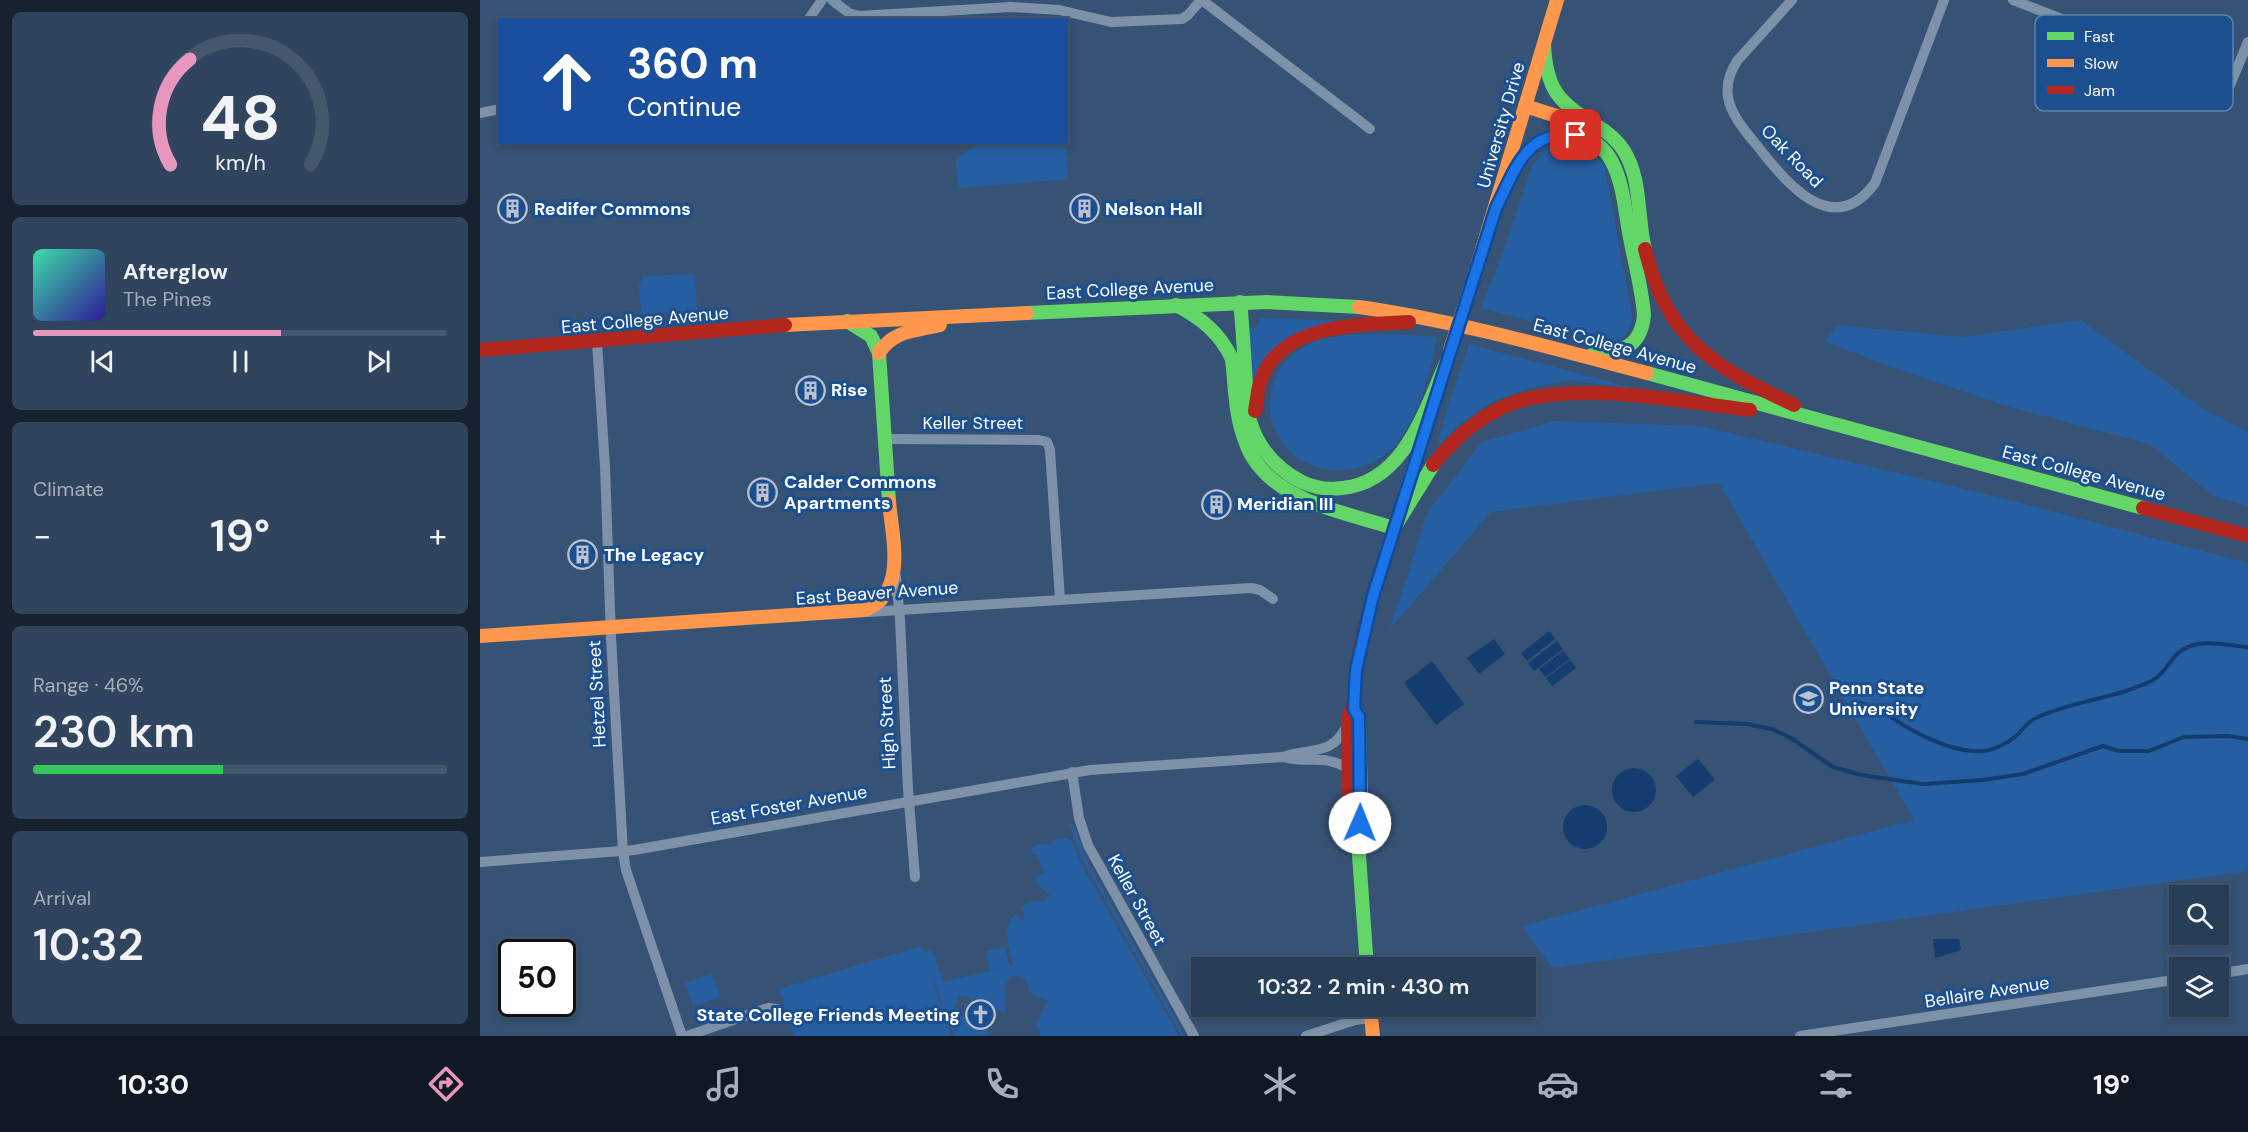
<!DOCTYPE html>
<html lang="en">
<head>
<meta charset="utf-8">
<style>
	:root { --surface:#283e57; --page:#30455d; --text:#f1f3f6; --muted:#a5aeba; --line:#44576d; --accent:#e797bd }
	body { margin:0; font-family:"DM Sans",sans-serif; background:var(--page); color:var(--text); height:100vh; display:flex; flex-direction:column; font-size:22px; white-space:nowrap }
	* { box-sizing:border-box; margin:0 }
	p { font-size:20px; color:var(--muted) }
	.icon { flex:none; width:33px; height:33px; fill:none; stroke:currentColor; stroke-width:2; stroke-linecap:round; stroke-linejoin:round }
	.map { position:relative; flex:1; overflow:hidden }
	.details { display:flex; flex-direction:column; gap:12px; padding:12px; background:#162230; width:480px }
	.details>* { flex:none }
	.hud { position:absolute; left:18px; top:18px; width:570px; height:126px; border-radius:0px; box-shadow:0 3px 9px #0003,0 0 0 2px var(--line); background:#1a4fa0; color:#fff; overflow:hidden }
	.tools { position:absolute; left:1689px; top:885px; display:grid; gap:12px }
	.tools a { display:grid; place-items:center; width:60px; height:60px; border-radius:0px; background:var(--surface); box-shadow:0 3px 9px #0003,0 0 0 2px var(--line); font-size:30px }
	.speed { position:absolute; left:18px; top:939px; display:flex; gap:12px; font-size:30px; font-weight:700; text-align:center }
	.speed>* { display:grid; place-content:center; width:78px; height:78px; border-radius:50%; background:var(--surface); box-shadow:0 3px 9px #0003,0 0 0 2px var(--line); line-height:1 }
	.speed .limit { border:3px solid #111; border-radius:9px; background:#fff; color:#111 }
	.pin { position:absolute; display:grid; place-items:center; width:51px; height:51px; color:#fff; margin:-26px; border-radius:12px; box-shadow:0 3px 9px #0006 }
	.me { position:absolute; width:66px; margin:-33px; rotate:1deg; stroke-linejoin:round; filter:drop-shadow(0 0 4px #0008) }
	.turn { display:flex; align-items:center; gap:21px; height:126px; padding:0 30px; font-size:27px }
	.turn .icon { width:78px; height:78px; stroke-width:2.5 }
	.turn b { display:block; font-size:42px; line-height:51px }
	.big { font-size:45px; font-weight:600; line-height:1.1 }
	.details .card { flex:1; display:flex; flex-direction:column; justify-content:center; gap:9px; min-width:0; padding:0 21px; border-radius:9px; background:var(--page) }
	.details .dial { align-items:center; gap:0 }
	.dial svg { height:156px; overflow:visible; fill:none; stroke:var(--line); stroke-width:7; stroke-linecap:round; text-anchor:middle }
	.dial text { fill:var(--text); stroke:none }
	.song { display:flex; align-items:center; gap:18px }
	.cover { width:72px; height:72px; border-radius:9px; background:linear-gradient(135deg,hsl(160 70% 55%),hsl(250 70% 35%)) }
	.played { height:6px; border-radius:3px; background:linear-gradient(90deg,var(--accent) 60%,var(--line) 60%) }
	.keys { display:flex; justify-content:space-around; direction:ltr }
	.heat { display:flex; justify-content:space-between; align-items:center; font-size:33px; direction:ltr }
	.charge { height:9px; border-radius:4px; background:linear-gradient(90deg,#34c759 46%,var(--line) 0) }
	.trip { position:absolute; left:711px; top:957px; width:345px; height:60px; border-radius:0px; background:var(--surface); box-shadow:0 3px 9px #0003,0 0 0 2px var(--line); font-weight:600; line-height:60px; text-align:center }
	.tab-bar { display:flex; height:96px; justify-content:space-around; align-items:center; background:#101923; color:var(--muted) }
	.tab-bar .icon { width:42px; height:42px }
	.tab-bar .selected { color:var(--accent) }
	.tab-bar b { font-size:27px; color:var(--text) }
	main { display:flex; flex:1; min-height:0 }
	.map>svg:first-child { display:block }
</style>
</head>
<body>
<main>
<section class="details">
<div class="card dial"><svg viewBox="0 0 100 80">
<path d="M14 69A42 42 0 1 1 86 69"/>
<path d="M14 69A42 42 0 0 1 24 15" stroke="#e797bd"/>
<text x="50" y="56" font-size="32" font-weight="700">48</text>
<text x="50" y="72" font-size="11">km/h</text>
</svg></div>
<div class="card">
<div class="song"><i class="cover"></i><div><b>Afterglow</b><p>The Pines</p></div></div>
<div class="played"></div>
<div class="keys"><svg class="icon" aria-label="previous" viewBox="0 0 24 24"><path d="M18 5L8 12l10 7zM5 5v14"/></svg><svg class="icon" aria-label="pause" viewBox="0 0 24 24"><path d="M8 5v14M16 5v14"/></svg><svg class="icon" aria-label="next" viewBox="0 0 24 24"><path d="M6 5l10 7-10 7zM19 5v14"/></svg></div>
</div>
<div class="card"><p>Climate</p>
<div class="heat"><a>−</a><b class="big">19°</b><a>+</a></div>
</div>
<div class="card"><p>Range · 46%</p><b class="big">230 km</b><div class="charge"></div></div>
<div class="card"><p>Arrival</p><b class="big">10:32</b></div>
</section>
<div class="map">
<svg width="1768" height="1036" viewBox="0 0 1768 1036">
	<rect width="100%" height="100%" fill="#365274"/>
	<!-- green -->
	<g fill="#265fa1">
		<path d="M504,143H573L586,148L588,179L479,188L475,160L496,145Z"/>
		<path d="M1095,145C1109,149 1117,154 1125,167L1153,322C1147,336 1143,340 1128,342L1001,308L1027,241L1052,166L1065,151L1079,146Z"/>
		<path d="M215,274L217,310L161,314L159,285L164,276Z"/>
		<path d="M779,318L868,321L840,325L773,382L768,330L779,326Z"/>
		<path d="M1601,320L1722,408L1768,432V506L1735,497L1669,444L1526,406L1423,371L1345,342L1357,325L1483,337Z"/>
		<path d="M914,334L957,337C950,372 942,405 923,435C896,478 829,484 801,440C793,429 789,416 790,402C791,390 794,378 801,368C811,355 825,343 841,339C864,333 891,335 914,334Z"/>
		<path d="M989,344L1160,390L1090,380L1049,388L1014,401L980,424L957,447L969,402Z"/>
		<path d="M1075,421L1220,426L1522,498L1768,563V871L1072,968L1042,926L1434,820L1239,483L1011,512L910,629L947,513L1002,442Z"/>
		<path d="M589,824H593L609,865L705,1036H702L604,862Z"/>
		<path d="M585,838L590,839L605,871L699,1036H560L559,1030L555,1027L567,1001L549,992C549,981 542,973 531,977L526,984L525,1014L495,997L493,1000L486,996L479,997L474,1007L478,1009L476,1013L511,1033L502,1036L501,1034L495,1036H474L449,968L471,1036H314L299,989L441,946L443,952L452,950L463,982L527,967L510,970L506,951L525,947L530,967L533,964C529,949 521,926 536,914L540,921L545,919L541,907L551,901L564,902L570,895L557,884L555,877L564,873L558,855L552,854L551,848L557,844L570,845L576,839Z"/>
		<path d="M232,974L240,997L213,1006L205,983Z"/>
	</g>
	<!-- water -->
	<g fill="#153c6e">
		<path d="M1069,631L1075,639L1047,661L1041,653Z"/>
		<path d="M1014,639L1025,654L999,674L987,658Z"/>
		<path d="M1077,641L1083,649L1054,671L1048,663Z"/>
		<path d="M1083,651L1090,659L1065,677L1059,669Z"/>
		<path d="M1090,660L1096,668L1072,686L1066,678Z"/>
		<path d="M952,661L984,704L956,725L924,683Z"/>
		<path d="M1218,759L1235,780L1213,797L1196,776Z"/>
		<circle cx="1154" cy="790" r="22"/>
		<circle cx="1105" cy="827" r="22"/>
		<path d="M1453,939H1479L1481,950L1455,958Z"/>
	</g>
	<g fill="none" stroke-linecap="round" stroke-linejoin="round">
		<!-- stream -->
		<g stroke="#153c6e" stroke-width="4">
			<path d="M1373,702C1395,704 1411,718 1430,729C1450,740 1480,753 1503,751C1514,750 1528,743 1536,736C1543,730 1548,721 1556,718C1594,700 1636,699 1673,680C1690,671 1690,649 1718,644C1733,641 1753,646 1768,647"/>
			<path d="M1216,722L1267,724L1292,729L1311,738L1353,767L1381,775L1443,784L1503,780L1543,774L1623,746L1639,751H1669L1704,737L1748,736L1768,739"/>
		</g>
		<!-- street -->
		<g stroke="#7d92a8" stroke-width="10">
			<path d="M352,0L369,13L379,16L531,7L579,10L631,22L702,19L708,15L721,0"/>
			<path d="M722,0L890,129"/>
			<path d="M1312,0L1257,61C1250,72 1246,84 1248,97C1251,116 1267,133 1279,148C1308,186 1354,239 1395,183L1464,0"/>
			<path d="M1533,0L1750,85L1768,42"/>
			<path d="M328,20L342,0"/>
			<path d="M0,113L20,109"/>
			<path d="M117,342L125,467L131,637L143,852L146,870L202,1036"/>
			<path d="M405,439L559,440L567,442L570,450L580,599"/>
			<path d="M416,577L420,620L428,789L435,877"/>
			<path d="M388,612L771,588L780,590L793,599"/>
			<path d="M803,757C829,764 844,754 867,768"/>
			<path d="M592,772L599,818L608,845L714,1036"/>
			<path d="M0,862L154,850L610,770L803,757C830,747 853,757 867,725"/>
			<path d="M1738,974L1768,969"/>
			<path d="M207,1036L288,1008L297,1009"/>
			<path d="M826,1036L875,1020L891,1018"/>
			<path d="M1320,1036L1700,979"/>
		</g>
		<!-- fast -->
		<g stroke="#63d668" stroke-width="14">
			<path d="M1064,44C1066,87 1077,102 1114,124C1126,131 1137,139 1144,151C1162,180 1157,218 1165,249"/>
			<path d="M1016,208C1033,172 1049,127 1097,135C1112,138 1125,148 1132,162C1144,185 1145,213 1150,238C1155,264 1162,289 1164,315C1161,348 1142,351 1113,354"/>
			<path d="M760,302C763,329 764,357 766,384C767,396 766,409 770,421C778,448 797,469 822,482C835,488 848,490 862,488C925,482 945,409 967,361"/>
			<path d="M696,305C721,318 740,333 752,359C755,386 755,415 765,441C785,500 861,511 914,528L953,465"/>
			<path d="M547,313L787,302L879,307"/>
			<path d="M367,321L391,336L399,353L409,501"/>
			<path d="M1167,373L1663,508"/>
			<path d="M874,709L879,717L881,804L878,841L887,968"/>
		</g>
		<!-- slow -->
		<g stroke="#ff974d" stroke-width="14">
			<path d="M1045,106L1108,126"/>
			<path d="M992,283L1077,0"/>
			<path d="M879,307C977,321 1072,348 1167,373"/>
			<path d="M305,325L547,313"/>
			<path d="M399,353C413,330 436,331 460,325"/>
			<path d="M918,517L951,412"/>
			<path d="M0,636L385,610C428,593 412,537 409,501"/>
			<path d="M890,1006L893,1036"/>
		</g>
		<!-- jam -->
		<g stroke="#b3261e" stroke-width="14">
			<path d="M1165,249C1187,340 1234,367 1314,405"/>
			<path d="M0,350L305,325"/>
			<path d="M775,411C777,402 777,392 780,383C798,323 879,325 929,322"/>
			<path d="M953,465C974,438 1003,413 1036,402C1101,381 1202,402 1270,410"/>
			<path d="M1663,508L1768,536"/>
			<path d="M878,841L869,806L868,717C879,703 873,685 876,668C885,617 902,567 918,517"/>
		</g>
		<!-- slow-bridge -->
		<path stroke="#ff974d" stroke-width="14" d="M970,350L992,283"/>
	</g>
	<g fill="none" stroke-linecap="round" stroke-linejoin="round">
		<defs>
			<path id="route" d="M880,823L879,717L874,709L876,670L893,596L1016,208C1035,171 1045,130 1096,135"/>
		</defs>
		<!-- route casing -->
		<use href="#route" stroke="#114b97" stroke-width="15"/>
		<!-- route -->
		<use href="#route" stroke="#1a73e8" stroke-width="10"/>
	</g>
	<!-- icons -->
	<defs>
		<symbol id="building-ring" viewBox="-11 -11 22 22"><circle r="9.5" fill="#1b4f8f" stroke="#b9c2ce" stroke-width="1.5"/><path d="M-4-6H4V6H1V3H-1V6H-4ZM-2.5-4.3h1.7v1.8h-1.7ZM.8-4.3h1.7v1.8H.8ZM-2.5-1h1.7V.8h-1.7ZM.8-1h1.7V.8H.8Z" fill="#b9c2ce"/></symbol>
		<symbol id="university-ring" viewBox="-11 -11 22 22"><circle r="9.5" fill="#1b4f8f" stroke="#b9c2ce" stroke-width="1.5"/><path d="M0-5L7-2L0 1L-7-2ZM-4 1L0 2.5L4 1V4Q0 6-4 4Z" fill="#b9c2ce"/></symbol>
		<symbol id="church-ring" viewBox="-11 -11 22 22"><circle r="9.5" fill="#1b4f8f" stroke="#b9c2ce" stroke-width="1.5"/><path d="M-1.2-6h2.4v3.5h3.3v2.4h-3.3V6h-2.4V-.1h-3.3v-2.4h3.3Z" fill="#b9c2ce"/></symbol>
	</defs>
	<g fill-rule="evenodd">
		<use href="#building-ring" x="16" y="192" width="33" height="33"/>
		<use href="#building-ring" x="588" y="192" width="33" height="33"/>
		<use href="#building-ring" x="314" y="374" width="33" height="33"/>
		<use href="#building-ring" x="266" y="476" width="33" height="33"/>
		<use href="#building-ring" x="720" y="488" width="33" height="33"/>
		<use href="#building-ring" x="86" y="538" width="33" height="33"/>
		<use href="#university-ring" x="1312" y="682" width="33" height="33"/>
		<use href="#church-ring" x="484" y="998" width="33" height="33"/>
	</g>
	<g text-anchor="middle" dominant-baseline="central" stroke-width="6" stroke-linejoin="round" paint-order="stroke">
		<!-- street labels -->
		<g font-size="18" fill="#fff" stroke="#1b4f8f">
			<text transform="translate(1021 125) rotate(-74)">University Drive</text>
			<text transform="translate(1312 156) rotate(46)">Oak Road</text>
			<text transform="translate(650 289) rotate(-3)">East College Avenue</text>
			<text transform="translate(165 320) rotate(-5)">East College Avenue</text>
			<text transform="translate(1135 346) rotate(15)">East College Avenue</text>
			<text x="493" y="423">Keller Street</text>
			<text transform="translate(1604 473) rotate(15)">East College Avenue</text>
			<text transform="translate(397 593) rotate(-4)">East Beaver Avenue</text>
			<text transform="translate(117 694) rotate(-93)">Hetzel Street</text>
			<text transform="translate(407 723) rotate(-93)">High Street</text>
			<text transform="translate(309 805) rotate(-10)">East Foster Avenue</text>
			<text transform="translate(657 900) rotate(61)">Keller Street</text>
			<text transform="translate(1507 992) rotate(-9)">Bellaire Avenue</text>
		</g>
		<!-- poi labels -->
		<g font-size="18" font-weight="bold" fill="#fff" stroke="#1b4f8f" text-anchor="start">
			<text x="54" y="209">Redifer Commons</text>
			<text x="625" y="209">Nelson Hall</text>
			<text x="351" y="390">Rise</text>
			<text x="304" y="482">Calder Commons<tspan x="304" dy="21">Apartments</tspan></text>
			<text x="757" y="504">Meridian III</text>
			<text x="124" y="555">The Legacy</text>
			<text x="1349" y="688">Penn State<tspan x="1349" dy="21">University</tspan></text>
			<text x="480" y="1015" text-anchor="end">State College Friends Meeting</text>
		</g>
	</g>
	<!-- legend -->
	<rect x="1555" y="15" width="198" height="96" rx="9" fill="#1b4f8f" stroke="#5f84b1" stroke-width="1.5"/>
	<rect x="1567" y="32" width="27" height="8" fill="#63d668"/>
	<rect x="1567" y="59" width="27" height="8" fill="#ff974d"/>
	<rect x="1567" y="86" width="27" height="8" fill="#b3261e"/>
	<g font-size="16" fill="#fff">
		<text x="1604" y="42">Fast</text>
		<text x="1604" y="69">Slow</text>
		<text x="1604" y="96">Jam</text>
	</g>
</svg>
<div class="tools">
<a><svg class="icon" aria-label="search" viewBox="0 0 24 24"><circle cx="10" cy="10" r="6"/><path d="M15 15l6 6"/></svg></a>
<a><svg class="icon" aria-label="layers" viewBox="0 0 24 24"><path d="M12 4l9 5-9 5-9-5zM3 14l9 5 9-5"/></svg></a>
</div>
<div class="speed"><div class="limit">50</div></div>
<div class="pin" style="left:1096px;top:135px;background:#d93025"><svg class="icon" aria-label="arrive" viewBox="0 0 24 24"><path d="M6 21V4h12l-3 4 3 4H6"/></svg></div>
<svg class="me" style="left:880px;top:823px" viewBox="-20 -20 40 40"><circle r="19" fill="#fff"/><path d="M0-13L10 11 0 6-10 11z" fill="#1a73e8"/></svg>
<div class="trip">10:32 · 2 min · 430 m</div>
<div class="hud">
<div class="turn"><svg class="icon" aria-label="ahead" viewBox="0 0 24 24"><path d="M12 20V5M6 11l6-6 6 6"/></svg><div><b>360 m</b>Continue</div></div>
</div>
</div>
</main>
<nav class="tab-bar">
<b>10:30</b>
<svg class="icon selected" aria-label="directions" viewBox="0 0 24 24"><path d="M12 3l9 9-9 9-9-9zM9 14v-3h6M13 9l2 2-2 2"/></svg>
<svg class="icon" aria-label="music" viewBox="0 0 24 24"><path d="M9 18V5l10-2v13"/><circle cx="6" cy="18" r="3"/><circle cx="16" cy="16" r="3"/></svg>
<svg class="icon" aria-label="phone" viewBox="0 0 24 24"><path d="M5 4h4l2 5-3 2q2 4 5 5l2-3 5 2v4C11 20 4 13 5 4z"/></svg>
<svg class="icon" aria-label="climate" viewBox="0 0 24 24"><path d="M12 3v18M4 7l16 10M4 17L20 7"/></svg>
<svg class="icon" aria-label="car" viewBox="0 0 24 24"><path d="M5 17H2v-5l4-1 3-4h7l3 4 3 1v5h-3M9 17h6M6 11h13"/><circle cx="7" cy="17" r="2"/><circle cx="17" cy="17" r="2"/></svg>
<svg class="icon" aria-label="filters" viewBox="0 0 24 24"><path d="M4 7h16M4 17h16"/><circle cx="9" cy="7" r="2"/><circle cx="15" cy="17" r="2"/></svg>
<b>19°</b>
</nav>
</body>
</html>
